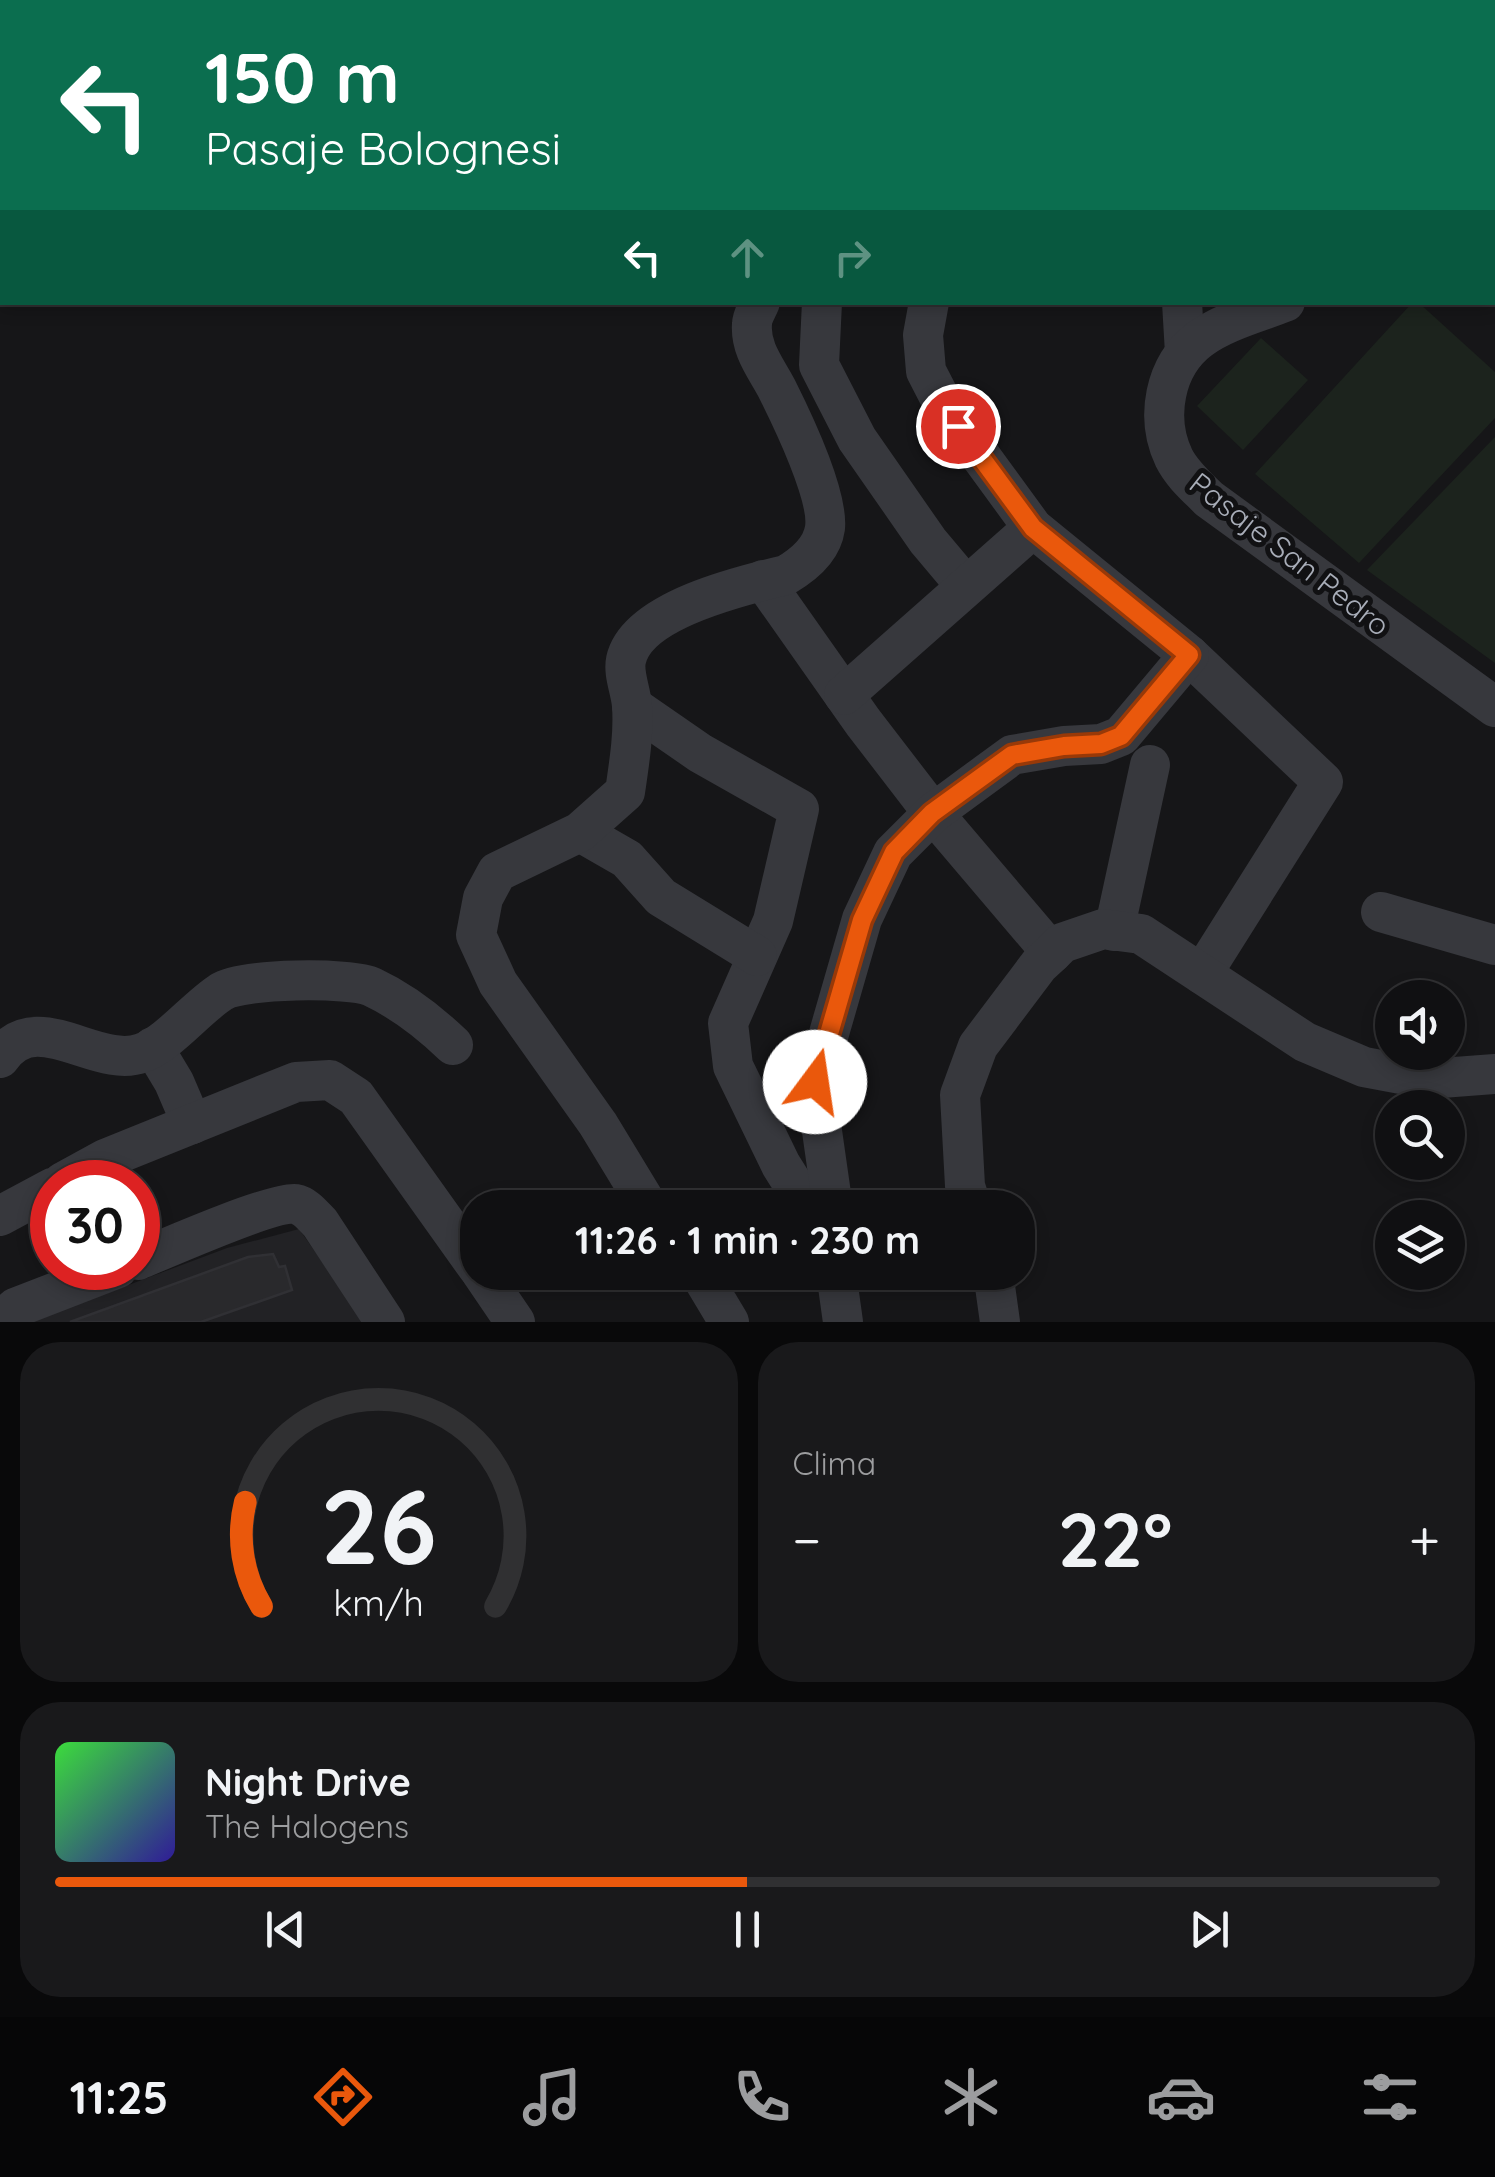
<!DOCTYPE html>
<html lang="es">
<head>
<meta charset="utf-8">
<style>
	:root { --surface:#101012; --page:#19191b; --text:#f1f3f6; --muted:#9c9d9f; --line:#303032; --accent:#ea580c }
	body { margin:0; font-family:Quicksand,sans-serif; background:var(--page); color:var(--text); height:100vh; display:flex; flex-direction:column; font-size:38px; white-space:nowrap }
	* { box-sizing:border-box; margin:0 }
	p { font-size:32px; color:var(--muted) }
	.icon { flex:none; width:55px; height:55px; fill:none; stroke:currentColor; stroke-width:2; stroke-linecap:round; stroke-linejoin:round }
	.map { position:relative; height:1322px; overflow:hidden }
	.side { display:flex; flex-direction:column; gap:20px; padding:20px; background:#09090a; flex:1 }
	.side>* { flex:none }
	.guide { position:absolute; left:0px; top:0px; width:1495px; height:305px; box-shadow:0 5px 15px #0003,0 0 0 2px var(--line); background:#0b6e4f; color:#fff; overflow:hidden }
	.controls { position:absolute; left:1375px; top:980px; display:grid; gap:20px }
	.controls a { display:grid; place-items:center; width:90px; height:90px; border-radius:50%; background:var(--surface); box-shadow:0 5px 15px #0003,0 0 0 2px var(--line); font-size:50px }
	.speed { position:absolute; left:30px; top:1160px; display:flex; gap:20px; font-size:50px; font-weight:700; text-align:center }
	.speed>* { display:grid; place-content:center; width:130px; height:130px; border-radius:50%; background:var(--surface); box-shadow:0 5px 15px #0003,0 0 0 2px var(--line); line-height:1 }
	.speed .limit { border:15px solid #d22; background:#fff; color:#111 }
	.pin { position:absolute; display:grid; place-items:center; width:85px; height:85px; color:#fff; margin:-42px; border:5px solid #fff; border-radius:50%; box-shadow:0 2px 10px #0007 }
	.me { position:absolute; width:110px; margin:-55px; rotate:14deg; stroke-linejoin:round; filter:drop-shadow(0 0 8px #0008) }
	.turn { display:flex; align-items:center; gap:35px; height:210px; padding:0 40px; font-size:45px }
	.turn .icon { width:130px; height:130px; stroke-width:2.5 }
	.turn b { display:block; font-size:70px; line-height:85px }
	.lanes { display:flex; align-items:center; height:95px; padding:0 40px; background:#0003; justify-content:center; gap:50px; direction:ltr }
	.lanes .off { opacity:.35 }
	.big { font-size:75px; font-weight:700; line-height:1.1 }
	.side .tile { flex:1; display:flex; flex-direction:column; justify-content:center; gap:15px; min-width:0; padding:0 35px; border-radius:40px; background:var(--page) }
	.side .dial { align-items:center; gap:0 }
	.dial svg { height:260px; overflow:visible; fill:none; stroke:var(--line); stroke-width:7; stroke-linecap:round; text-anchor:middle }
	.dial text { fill:var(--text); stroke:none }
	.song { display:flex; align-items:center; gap:30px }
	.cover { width:120px; height:120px; border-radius:15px; background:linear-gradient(135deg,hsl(120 70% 55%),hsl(250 70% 35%)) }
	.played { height:10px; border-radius:5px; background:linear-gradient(90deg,var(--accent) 50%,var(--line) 50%) }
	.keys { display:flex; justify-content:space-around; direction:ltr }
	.heat { display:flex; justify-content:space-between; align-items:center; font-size:55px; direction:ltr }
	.side .tiles { flex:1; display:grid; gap:20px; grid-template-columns:1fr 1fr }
	.tile:last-child { grid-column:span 2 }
	.trip { position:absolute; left:460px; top:1190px; width:575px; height:100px; border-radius:40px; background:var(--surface); box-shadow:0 5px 15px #0003,0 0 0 2px var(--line); font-weight:700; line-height:100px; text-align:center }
	.menu { display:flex; height:160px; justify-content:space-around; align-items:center; background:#060607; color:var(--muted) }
	.menu .icon { width:70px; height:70px }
	.menu .selected { color:var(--accent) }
	.menu b { font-size:45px; color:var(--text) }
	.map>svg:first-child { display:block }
</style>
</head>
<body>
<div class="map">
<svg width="1495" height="1322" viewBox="0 0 1495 1322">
	<rect width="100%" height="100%" fill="#161618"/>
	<!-- built -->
	<path fill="#222225" d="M299,1229L365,1322H30L227,1248Z"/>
	<!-- green -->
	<g fill="#1c231d">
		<path d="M1412,303H1419L1495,372V418L1359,563L1255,474Z"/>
		<path d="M1261,338L1308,380L1243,450L1197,406Z"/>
		<path d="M1495,437V663L1367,570Z"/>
	</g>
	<!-- building -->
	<path fill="#29292c" stroke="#303034" stroke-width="2.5" d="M273,1254L279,1267L285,1266L292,1290L201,1322H70L248,1257Z"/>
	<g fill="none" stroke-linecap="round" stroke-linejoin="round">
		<!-- minor -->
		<g stroke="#37383d" stroke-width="40">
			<path d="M796,0L799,2"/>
			<path d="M930,0L932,2"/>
			<path d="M1406,0L1408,2"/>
			<path d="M1174,2L1176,0"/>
			<path d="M1302,2L1304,0"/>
			<path d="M1470,2L1472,0"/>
			<path d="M1492,106L1495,107"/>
			<path d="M1492,196L1495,193"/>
			<path d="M822,302L819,365L857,439L928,541L965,585"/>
			<path d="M929,302L923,335L926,371L944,406L1033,528L1189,655L1323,782L1202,974"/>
			<path d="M1182,302L1185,353"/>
			<path d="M1285,302C1257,313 1225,321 1200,339C1164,366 1155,418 1174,458C1182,474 1196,486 1209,499L1495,707"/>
			<path d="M763,580L863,722L933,813L1052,953"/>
			<path d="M844,695L1033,528"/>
			<path d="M632,706L700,753L799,809L773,921L728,1023L733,1066L781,1165L808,1208"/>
			<path d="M580,832L627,859L661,897L757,956"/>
			<path d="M1381,912L1495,945"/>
			<path d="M1114,931L1150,765"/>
			<path d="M153,1047L174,1082L192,1124"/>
			<path d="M0,1058C36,1005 96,1070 142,1053C169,1043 196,1008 221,992C241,978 351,977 372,987C402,1001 429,1022 453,1045"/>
			<path d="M63,1182L105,1159L296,1082L330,1080L356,1097L478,1268"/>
			<path d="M649,1208L598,1124L498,983L476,935L483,898L497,872L580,832L625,792C629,764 634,735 632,706C631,691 623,674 626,660C637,610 743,585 786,575C803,565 822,549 825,528C829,495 792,419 777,389C766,368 750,349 752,324C752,317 757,309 760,302"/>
			<path d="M833,1208L815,1082L862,919L893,853L933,813L1012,755L1064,746L1101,744L1121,736L1189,655"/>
			<path d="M972,1208L965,1186L960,1095L978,1046L1039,965L1052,953L1062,943L1103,929L1141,934L1305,1042L1364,1067L1428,1079L1495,1074"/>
			<path d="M0,1216L52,1188"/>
			<path d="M138,1260C164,1249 274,1201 295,1204C306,1206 313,1216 320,1223L385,1322"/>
			<path d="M481,1272L515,1322"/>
			<path d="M699,1272L729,1322"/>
			<path d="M836,1272L843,1322"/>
			<path d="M993,1272L1000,1322"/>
			<path d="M6,1322L15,1308L118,1268"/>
		</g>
	</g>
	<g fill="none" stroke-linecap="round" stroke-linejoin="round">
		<defs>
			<path id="route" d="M815,1082L862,920L894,852L932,813L1012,755L1064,746L1101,744L1121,736L1189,655L1033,528L958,426"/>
		</defs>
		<!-- route casing -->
		<use href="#route" stroke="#983908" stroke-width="25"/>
		<!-- route -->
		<use href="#route" stroke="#ea580c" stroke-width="18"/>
	</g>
	<g text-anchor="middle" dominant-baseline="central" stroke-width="10" stroke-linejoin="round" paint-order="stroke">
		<!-- street labels -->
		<g font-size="30" fill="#a8adb8" stroke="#111113">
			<text transform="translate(1290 554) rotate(38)">Pasaje San Pedro</text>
		</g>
	</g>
</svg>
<div class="controls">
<a><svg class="icon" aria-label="sound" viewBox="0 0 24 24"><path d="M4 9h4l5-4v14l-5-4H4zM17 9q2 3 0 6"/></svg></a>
<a><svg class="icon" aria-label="search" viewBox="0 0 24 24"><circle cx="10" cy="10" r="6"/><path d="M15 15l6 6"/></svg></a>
<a><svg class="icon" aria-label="layers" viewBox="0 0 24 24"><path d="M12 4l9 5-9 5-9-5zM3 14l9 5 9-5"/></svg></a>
</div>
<div class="speed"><div class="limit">30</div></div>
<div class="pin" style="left:958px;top:426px;background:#d93025"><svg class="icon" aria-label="arrive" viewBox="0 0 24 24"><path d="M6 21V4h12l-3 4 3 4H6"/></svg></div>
<svg class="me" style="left:815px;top:1082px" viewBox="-20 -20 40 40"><circle r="19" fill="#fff"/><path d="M0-13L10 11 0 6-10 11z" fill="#ea580c"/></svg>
<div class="trip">11:26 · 1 min · 230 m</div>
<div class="guide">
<div class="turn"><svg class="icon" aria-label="left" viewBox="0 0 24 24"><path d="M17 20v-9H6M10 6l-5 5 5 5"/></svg><div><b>150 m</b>Pasaje Bolognesi</div></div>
<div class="lanes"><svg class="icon" aria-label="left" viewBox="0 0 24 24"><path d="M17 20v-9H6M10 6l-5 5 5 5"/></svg><svg class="icon off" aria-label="ahead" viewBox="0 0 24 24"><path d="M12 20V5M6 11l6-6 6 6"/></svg><svg class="icon off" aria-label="right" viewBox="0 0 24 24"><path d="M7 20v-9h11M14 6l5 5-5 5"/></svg></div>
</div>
</div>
<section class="side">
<div class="tiles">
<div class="tile dial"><svg viewBox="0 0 100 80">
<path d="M14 69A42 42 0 1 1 86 69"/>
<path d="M14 69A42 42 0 0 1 9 37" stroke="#ea580c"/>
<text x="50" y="56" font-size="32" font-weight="700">26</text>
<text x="50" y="72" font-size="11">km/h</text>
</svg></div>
<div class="tile"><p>Clima</p>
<div class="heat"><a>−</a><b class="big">22°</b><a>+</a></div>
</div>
<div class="tile">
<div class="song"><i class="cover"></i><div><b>Night Drive</b><p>The Halogens</p></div></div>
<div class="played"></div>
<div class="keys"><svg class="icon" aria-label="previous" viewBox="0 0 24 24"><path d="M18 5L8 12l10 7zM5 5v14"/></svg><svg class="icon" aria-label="pause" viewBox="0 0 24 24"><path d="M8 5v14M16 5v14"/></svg><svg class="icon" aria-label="next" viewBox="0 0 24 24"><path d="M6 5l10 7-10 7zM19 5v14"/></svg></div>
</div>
</div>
</section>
<nav class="menu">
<b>11:25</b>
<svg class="icon selected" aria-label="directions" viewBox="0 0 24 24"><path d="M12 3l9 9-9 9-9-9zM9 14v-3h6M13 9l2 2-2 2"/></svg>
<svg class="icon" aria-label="music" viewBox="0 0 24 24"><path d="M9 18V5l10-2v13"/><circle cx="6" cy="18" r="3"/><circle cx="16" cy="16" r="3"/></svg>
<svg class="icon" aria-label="phone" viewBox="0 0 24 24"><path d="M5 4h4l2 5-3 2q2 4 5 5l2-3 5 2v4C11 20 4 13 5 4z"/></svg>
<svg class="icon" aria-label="climate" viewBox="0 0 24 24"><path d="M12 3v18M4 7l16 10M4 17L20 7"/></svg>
<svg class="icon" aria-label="car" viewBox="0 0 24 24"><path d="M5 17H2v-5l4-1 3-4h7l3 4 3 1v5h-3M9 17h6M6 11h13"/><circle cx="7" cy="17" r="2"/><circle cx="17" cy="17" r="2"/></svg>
<svg class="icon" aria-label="filters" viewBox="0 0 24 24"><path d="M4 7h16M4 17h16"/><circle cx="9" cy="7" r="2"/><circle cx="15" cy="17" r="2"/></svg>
</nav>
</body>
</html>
